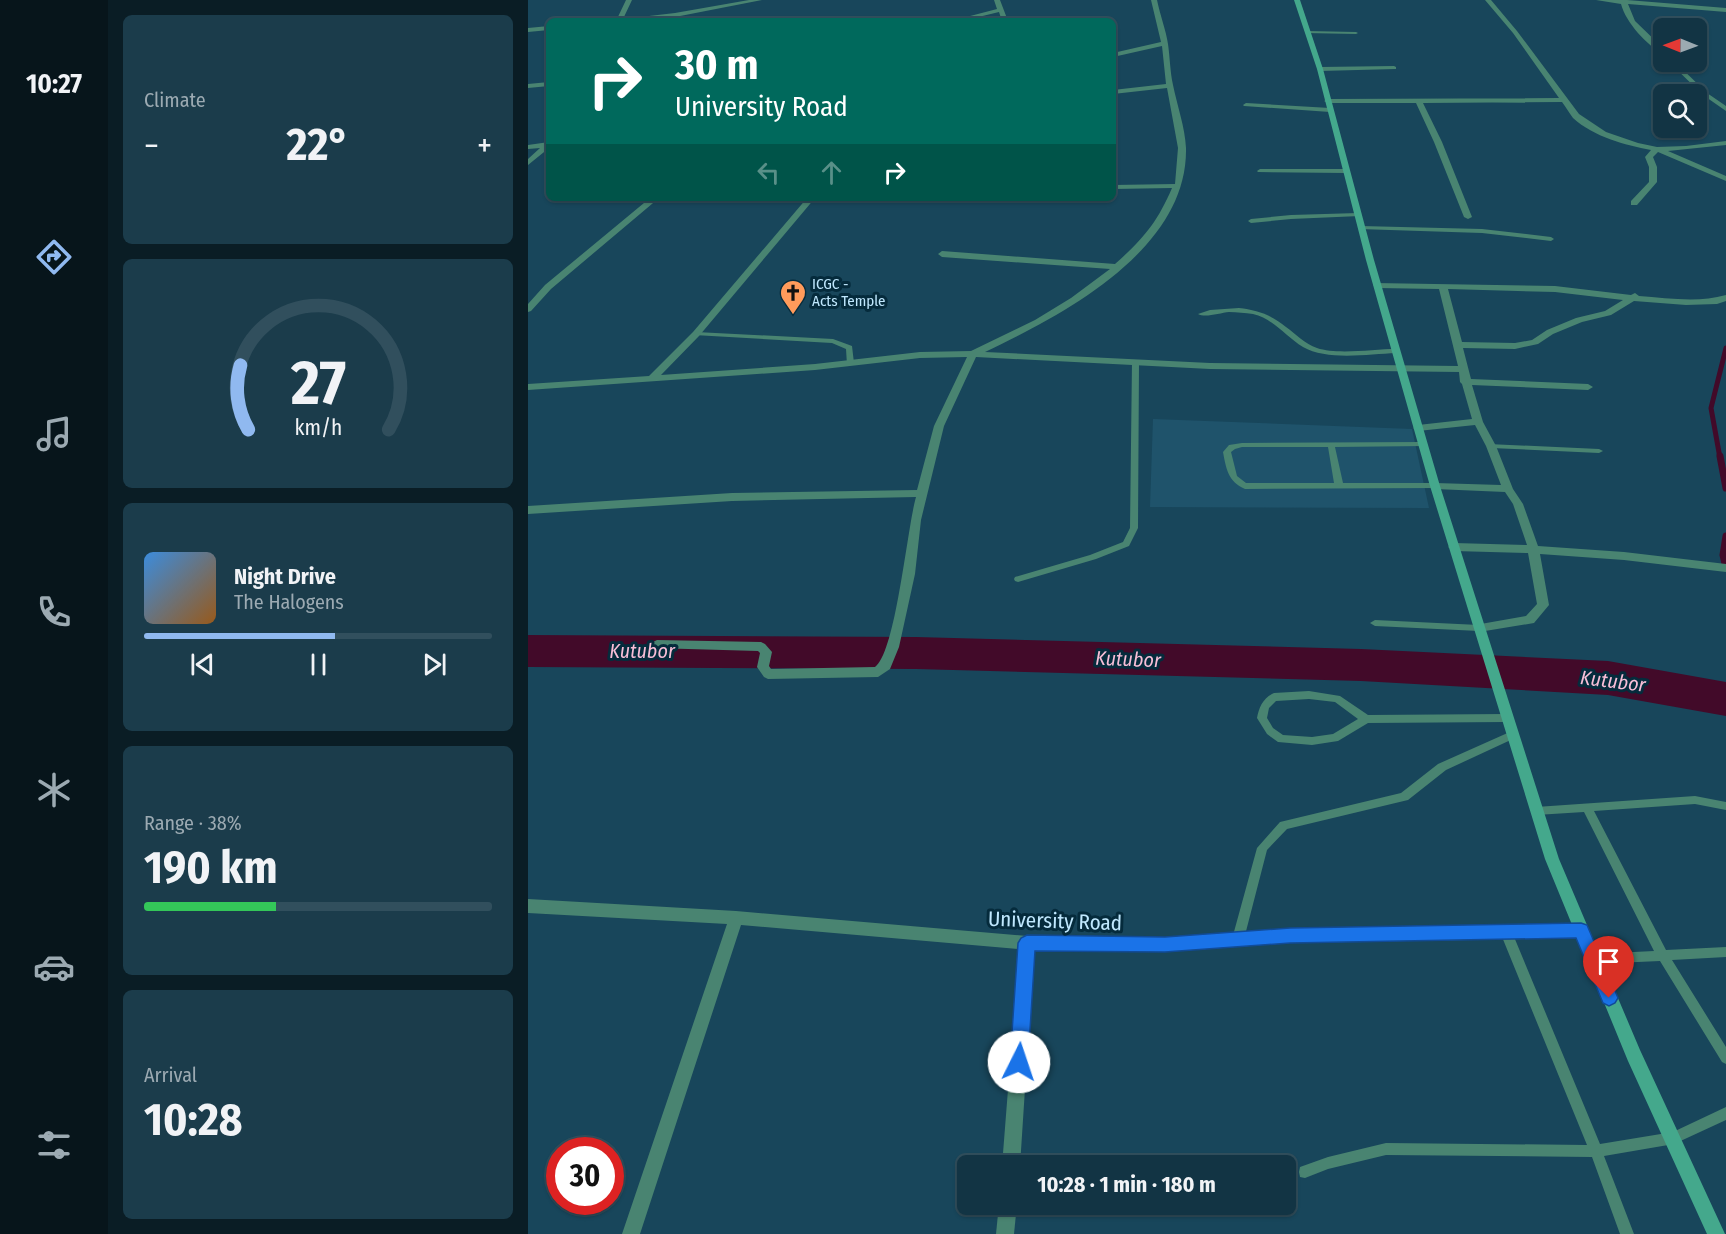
<!DOCTYPE html>
<html lang="en">
<head>
<meta charset="utf-8">
<style>
	:root { --surface:#123444; --page:#1b3c4b; --text:#f1f3f6; --muted:#9caab2; --line:#314f5d; --accent:#90b9f0 }
	body { margin:0; font-family:"Fira Sans Condensed",sans-serif; background:var(--page); color:var(--text); height:100vh; display:flex; flex-direction:column; font-size:22px; white-space:nowrap }
	* { box-sizing:border-box; margin:0 }
	p { font-size:20px; color:var(--muted) }
	.icon { flex:none; width:33px; height:33px; fill:none; stroke:currentColor; stroke-width:2; stroke-linecap:round; stroke-linejoin:round }
	.map { position:relative; flex:1; overflow:hidden }
	.panel { display:flex; flex-direction:column; gap:15px; padding:15px; background:#0a1d25; width:420px }
	.panel>* { flex:none }
	.top-card { position:absolute; left:18px; top:18px; width:570px; height:183px; border-radius:9px; box-shadow:0 2px 4px #0004,0 0 0 2px var(--line); background:#00695c; color:#fff; overflow:hidden }
	.needle { width:39px; rotate:271deg }
	.tools { position:absolute; left:1125px; top:18px; display:grid; gap:12px }
	.tools a { display:grid; place-items:center; width:54px; height:54px; border-radius:9px; background:var(--surface); box-shadow:0 2px 4px #0004,0 0 0 2px var(--line); font-size:30px }
	.speed { position:absolute; left:18px; top:1137px; display:flex; gap:12px; font-size:30px; font-weight:700; text-align:center }
	.speed>* { display:grid; place-content:center; width:78px; height:78px; border-radius:50%; background:var(--surface); box-shadow:0 2px 4px #0004,0 0 0 2px var(--line); line-height:1 }
	.speed .limit { border:9px solid #d22; background:#fff; color:#111 }
	.pin { position:absolute; display:grid; place-items:center; width:51px; height:51px; color:#fff; margin:-62px -26px; border-radius:50% 50% 50% 0; rotate:-45deg; box-shadow:0 0 6px #0007 }
	.pin .icon { rotate:45deg }
	.me { position:absolute; width:66px; margin:-33px; rotate:4deg; stroke-linejoin:round; filter:drop-shadow(0 0 4px #0008) }
	.turn { display:flex; align-items:center; gap:21px; height:126px; padding:0 30px; font-size:27px }
	.turn .icon { width:78px; height:78px; stroke-width:2.5 }
	.turn b { display:block; font-size:42px; line-height:51px }
	.lanes { display:flex; align-items:center; height:57px; padding:0 30px; background:#0003; justify-content:center; gap:30px; direction:ltr }
	.lanes .off { opacity:.35 }
	.big { font-size:45px; font-weight:700; line-height:1.1 }
	.panel .card { flex:1; display:flex; flex-direction:column; justify-content:center; gap:9px; min-width:0; padding:0 21px; border-radius:9px; background:var(--page) }
	.panel .dial { align-items:center; gap:0 }
	.dial svg { height:156px; overflow:visible; fill:none; stroke:var(--line); stroke-width:7; stroke-linecap:round; text-anchor:middle }
	.dial text { fill:var(--text); stroke:none }
	.song { display:flex; align-items:center; gap:18px }
	.cover { width:72px; height:72px; border-radius:9px; background:linear-gradient(135deg,hsl(210 70% 55%),hsl(30 70% 35%)) }
	.played { height:6px; border-radius:3px; background:linear-gradient(90deg,var(--accent) 55%,var(--line) 55%) }
	.keys { display:flex; justify-content:space-around; direction:ltr }
	.heat { display:flex; justify-content:space-between; align-items:center; font-size:33px; direction:ltr }
	.charge { height:9px; border-radius:4px; background:linear-gradient(90deg,#34c759 38%,var(--line) 0) }
	.trip { position:absolute; left:429px; top:1155px; width:339px; height:60px; border-radius:9px; background:var(--surface); box-shadow:0 2px 4px #0004,0 0 0 2px var(--line); font-weight:700; line-height:60px; text-align:center }
	main { display:flex; flex:1; min-height:0 }
	.dock { display:flex; flex-direction:column; width:108px; justify-content:space-around; align-items:center; background:#07151b; color:var(--muted) }
	.dock .icon { width:42px; height:42px }
	.dock .on { color:var(--accent) }
	.dock b { font-size:27px; color:var(--text) }
	.map>svg:first-child { display:block }
</style>
</head>
<body>
<main>
<nav class="dock">
<b>10:27</b>
<svg class="icon on" aria-label="directions" viewBox="0 0 24 24"><path d="M12 3l9 9-9 9-9-9zM9 14v-3h6M13 9l2 2-2 2"/></svg>
<svg class="icon" aria-label="music" viewBox="0 0 24 24"><path d="M9 18V5l10-2v13"/><circle cx="6" cy="18" r="3"/><circle cx="16" cy="16" r="3"/></svg>
<svg class="icon" aria-label="phone" viewBox="0 0 24 24"><path d="M5 4h4l2 5-3 2q2 4 5 5l2-3 5 2v4C11 20 4 13 5 4z"/></svg>
<svg class="icon" aria-label="climate" viewBox="0 0 24 24"><path d="M12 3v18M4 7l16 10M4 17L20 7"/></svg>
<svg class="icon" aria-label="car" viewBox="0 0 24 24"><path d="M5 17H2v-5l4-1 3-4h7l3 4 3 1v5h-3M9 17h6M6 11h13"/><circle cx="7" cy="17" r="2"/><circle cx="17" cy="17" r="2"/></svg>
<svg class="icon" aria-label="filters" viewBox="0 0 24 24"><path d="M4 7h16M4 17h16"/><circle cx="9" cy="7" r="2"/><circle cx="15" cy="17" r="2"/></svg>
</nav>
<section class="panel">
<div class="card"><p>Climate</p>
<div class="heat"><a>−</a><b class="big">22°</b><a>+</a></div>
</div>
<div class="card dial"><svg viewBox="0 0 100 80">
<path d="M14 69A42 42 0 1 1 86 69"/>
<path d="M14 69A42 42 0 0 1 10 36" stroke="#90b9f0"/>
<text x="50" y="56" font-size="32" font-weight="700">27</text>
<text x="50" y="72" font-size="11">km/h</text>
</svg></div>
<div class="card">
<div class="song"><i class="cover"></i><div><b>Night Drive</b><p>The Halogens</p></div></div>
<div class="played"></div>
<div class="keys"><svg class="icon" aria-label="previous" viewBox="0 0 24 24"><path d="M18 5L8 12l10 7zM5 5v14"/></svg><svg class="icon" aria-label="pause" viewBox="0 0 24 24"><path d="M8 5v14M16 5v14"/></svg><svg class="icon" aria-label="next" viewBox="0 0 24 24"><path d="M6 5l10 7-10 7zM19 5v14"/></svg></div>
</div>
<div class="card"><p>Range · 38%</p><b class="big">190 km</b><div class="charge"></div></div>
<div class="card"><p>Arrival</p><b class="big">10:28</b></div>
</section>
<div class="map">
<svg width="1198" height="1234" viewBox="0 0 1198 1234">
	<rect width="100%" height="100%" fill="#18465b"/>
	<!-- built -->
	<path fill="#1f536b" d="M625,419L884,429L901,508L622,507Z"/>
	<g fill="none" stroke-linecap="round" stroke-linejoin="round">
		<!-- stream-far1 -->
		<path stroke="#420a29" stroke-width="5" d="M1192,458L1183,408L1198,348"/>
		<!-- stream -->
		<g stroke="#420a29" stroke-width="7">
			<path d="M1192,456L1198,488"/>
			<path d="M1198,536L1195,555L1198,568"/>
		</g>
		<!-- river -->
		<path fill="#420a29" fill-rule="evenodd" d="M0,635L388,637L833,649L1080,661L1198,682V716L1080,695L833,681L388,669L0,667Z"/>
		<!-- lane -->
		<g fill="#498471" fill-rule="evenodd">
			<path d="M779,31L828,32L830,33L828,34L777,33V31Z"/>
			<path d="M866,66L868,67V69L792,71L789,69L792,67Z"/>
			<path d="M718,103L802,108L805,110L802,112L716,106L715,105Z"/>
			<path d="M732,169H818L821,171L818,173L730,172L729,171Z"/>
			<path d="M830,213L832,214V216L763,219L723,223L720,221L723,219L763,215Z"/>
			<path d="M833,226L954,229L1023,237L1026,239L1023,241L954,233L831,229V227Z"/>
			<path d="M711,308C729,310 744,315 758,327C768,334 777,344 789,348C809,355 846,349 868,349L872,351L868,353C841,354 799,361 775,347C758,337 746,319 725,314C717,313 709,312 701,312C692,313 677,318 670,314L682,310Z"/>
			<path d="M168,332L305,339L324,346L326,363L325,365H319L318,349L304,343L166,335V333Z"/>
			<path d="M604,361H610L611,363L610,528L601,546L568,559L490,582L487,581L486,579L487,577L562,555L595,542L602,528Z"/>
			<path d="M895,442H898L899,444L898,446L807,447L815,483H907L910,484L911,486L910,488L717,489C700,482 698,468 695,452L701,445L714,443ZM714,447H800L806,483H718L709,476L703,452L707,449Z"/>
			<path d="M960,444L1071,449L1075,451L1071,453L963,448H960L959,446Z"/>
			<path d="M847,620L951,625L956,628L951,631L847,626L842,623Z"/>
			<path d="M781,691L812,696L840,715L978,714L981,715L983,718L981,721L978,722L840,723L810,741L784,745L750,742L739,734L729,718C731,707 735,698 746,693ZM781,699L807,702L830,719L805,734L784,737L755,735L745,728L739,718L741,708L748,701Z"/>
			<path d="M984,731L987,732L989,735L987,738L918,770L880,800L759,829L739,850L716,939L714,943L710,944L706,943L704,939L729,848L752,822L873,793L910,764Z"/>
			<path d="M1167,796L1198,802V810L1167,804L1066,811L1138,950L1198,947V957L1144,960L1198,1047V1064L1194,1062L1132,961L1065,964L1061,963L1059,959L1061,955L1065,954L1126,951L1056,812L1008,815L1004,814L1003,811L1004,808L1008,807Z"/>
			<path d="M978,927L982,928L984,932L1072,1144L1145,1132L1198,1107V1120L1146,1144L1076,1156L1106,1234H1092L1064,1157L858,1155L800,1169L777,1178L772,1177L771,1172L772,1167L800,1157L858,1143L1059,1145L972,932L974,928Z"/>
		</g>
		<!-- street -->
		<g fill="#498471" fill-rule="evenodd">
			<path d="M98,0H104L95,19L147,13L221,0H234L147,17L88,21Z"/>
			<path d="M466,0H472L480,21H474L471,12L434,21H423L469,9Z"/>
			<path d="M623,0H629C632,15 638,30 640,44C642,58 642,71 645,85C649,105 657,127 658,148C660,249 537,314 457,352L682,363L930,366L911,289L849,288L845,285L846,283L1027,286L1103,295L1107,293L1111,296C1140,298 1170,303 1198,295V301L1189,304L1158,305L1106,301L1083,315L1054,322L1025,334L1010,344L987,349L935,348L943,379L1060,384L1065,387L1060,390L944,385L955,422L968,446L985,489L995,504L1010,546L1096,552L1198,564V572L1096,560L1012,554L1021,605L1006,623L951,632L947,631L945,628L947,625L998,616L1009,604L1000,553L926,551L920,547L926,543L999,545L985,504L977,492L907,489L902,486L907,483L973,485L958,446L947,425L890,431L885,428L890,425L944,419L934,384L932,382L931,372L682,369L448,357L416,426L393,520L387,574L371,647L362,669L350,677L240,679L236,677L229,667L232,653L230,651L125,648L123,645L125,642L129,640L233,642L237,644L244,652L241,666L243,669L347,667C368,652 379,528 388,497L204,501L0,514V506L204,493L389,490L406,426L439,357L392,358L287,370L0,390V384L121,376L165,332L279,198H287L171,336L133,375L287,364L392,352L443,351L507,320L543,298L582,269L414,257L410,254L414,251L587,264C615,239 629,223 644,188L585,189V185L647,184L650,148L639,88L585,94V90L638,84L634,46L585,57V53L633,42ZM920,289L1027,292L1095,300L1077,311L1048,318L1019,330L1004,340L987,343L934,342Z"/>
			<path d="M957,0H963L989,31L1051,114L1078,132L1110,143L1129,147L1158,146L1198,141V145L1140,151L1198,176V181L1130,152L1125,157L1129,167V182L1109,205H1103V201L1121,182V167L1117,157L1123,150C1097,145 1066,137 1045,118C1041,113 1038,107 1034,102L895,103L914,142L944,217L940,219L936,217L906,142L888,103H800L796,101L800,99L1031,98L985,33Z"/>
			<path d="M1068,0H1099L1198,8V12L1100,4L1107,21L1136,49V55C1119,45 1098,23 1093,4Z"/>
			<path d="M21,26V30L0,32V28Z"/>
			<path d="M1141,62H1147L1179,93L1198,106V111L1175,95Z"/>
			<path d="M21,82V86L0,88V84Z"/>
			<path d="M21,142V148L0,165V159L12,148L0,149V145Z"/>
			<path d="M122,198H131L23,289L3,311L0,312V304L17,285Z"/>
			<path d="M0,899L208,911L499,936L637,938L762,929L1053,924L1058,926L1060,931L1058,936L1053,938L762,943L637,952L506,950L492,1166H474L491,949L213,925L112,1234H94L199,924L0,913Z"/>
			<path d="M471,1204H489L486,1234H468Z"/>
		</g>
		<!-- secondary -->
		<path fill="#44a88c" fill-rule="evenodd" d="M766,0H772L795,69L846,260L912,486L1031,859L1112,1050L1197,1234H1179L1100,1061L1017,859L902,486L838,260L789,69Z"/>
	</g>
	<!-- route -->
	<path fill="#1a73e8" stroke="#114b97" stroke-width="1.5" d="M1053,923L1059,925L1090,998L1087,1003L1081,1006L1075,1003L1048,938L762,943L637,952L507,951L500,1062L498,1068L491,1071L485,1068L482,1062L490,943L493,938L499,935L637,937L762,928Z"/>
	<!-- icons -->
	<defs>
		<symbol id="church-pin" viewBox="-11 -11 22 30"><path d="M0 17L-7.5 6A9.5 9.5 0 1 1 7.5 6Z" fill="#ff9b5b" stroke="#052b3c"/><path d="M-1.2-6h2.4v3.5h3.3v2.4h-3.3V6h-2.4V-.1h-3.3v-2.4h3.3Z" fill="#111"/></symbol>
	</defs>
	<g fill-rule="evenodd">
		<use href="#church-pin" x="250" y="278" width="30" height="40"/>
	</g>
	<g text-anchor="middle" dominant-baseline="central" stroke-width="6" stroke-linejoin="round" paint-order="stroke">
		<!-- far-poi labels -->
		<g font-size="15" fill="#c0e8fe" stroke="#052b3c" text-anchor="start">
			<text x="284" y="284">ICGC -<tspan x="284" dy="17">Acts Temple</tspan></text>
		</g>
		<!-- water labels -->
		<g font-size="20" font-style="italic" fill="#f8bed7" stroke="#052b3c">
			<text x="114" y="651">Kutubor</text>
			<text transform="translate(600 659) rotate(2)">Kutubor</text>
			<text transform="translate(1085 681) rotate(7)">Kutubor</text>
		</g>
		<!-- near-street labels -->
		<g font-size="21" fill="#c0e8fe" stroke="#052b3c">
			<text transform="translate(527 921) rotate(2)">University Road</text>
		</g>
	</g>
</svg>
<div class="tools">
<a><svg class="needle" viewBox="-14 -14 28 28"><path d="M0-13l5 13h-10z" fill="#e53935"/><path d="M0 13l5-13h-10z" fill="#9caab2"/></svg></a>
<a><svg class="icon" aria-label="search" viewBox="0 0 24 24"><circle cx="10" cy="10" r="6"/><path d="M15 15l6 6"/></svg></a>
</div>
<div class="speed"><div class="limit">30</div></div>
<div class="pin" style="left:1081px;top:998px;background:#d93025"><svg class="icon" aria-label="arrive" viewBox="0 0 24 24"><path d="M6 21V4h12l-3 4 3 4H6"/></svg></div>
<svg class="me" style="left:491px;top:1062px" viewBox="-20 -20 40 40"><circle r="19" fill="#fff"/><path d="M0-13L10 11 0 6-10 11z" fill="#1a73e8"/></svg>
<div class="trip">10:28 · 1 min · 180 m</div>
<div class="top-card">
<div class="turn"><svg class="icon" aria-label="right" viewBox="0 0 24 24"><path d="M7 20v-9h11M14 6l5 5-5 5"/></svg><div><b>30 m</b>University Road</div></div>
<div class="lanes"><svg class="icon off" aria-label="left" viewBox="0 0 24 24"><path d="M17 20v-9H6M10 6l-5 5 5 5"/></svg><svg class="icon off" aria-label="ahead" viewBox="0 0 24 24"><path d="M12 20V5M6 11l6-6 6 6"/></svg><svg class="icon" aria-label="right" viewBox="0 0 24 24"><path d="M7 20v-9h11M14 6l5 5-5 5"/></svg></div>
</div>
</div>
</main>
</body>
</html>
